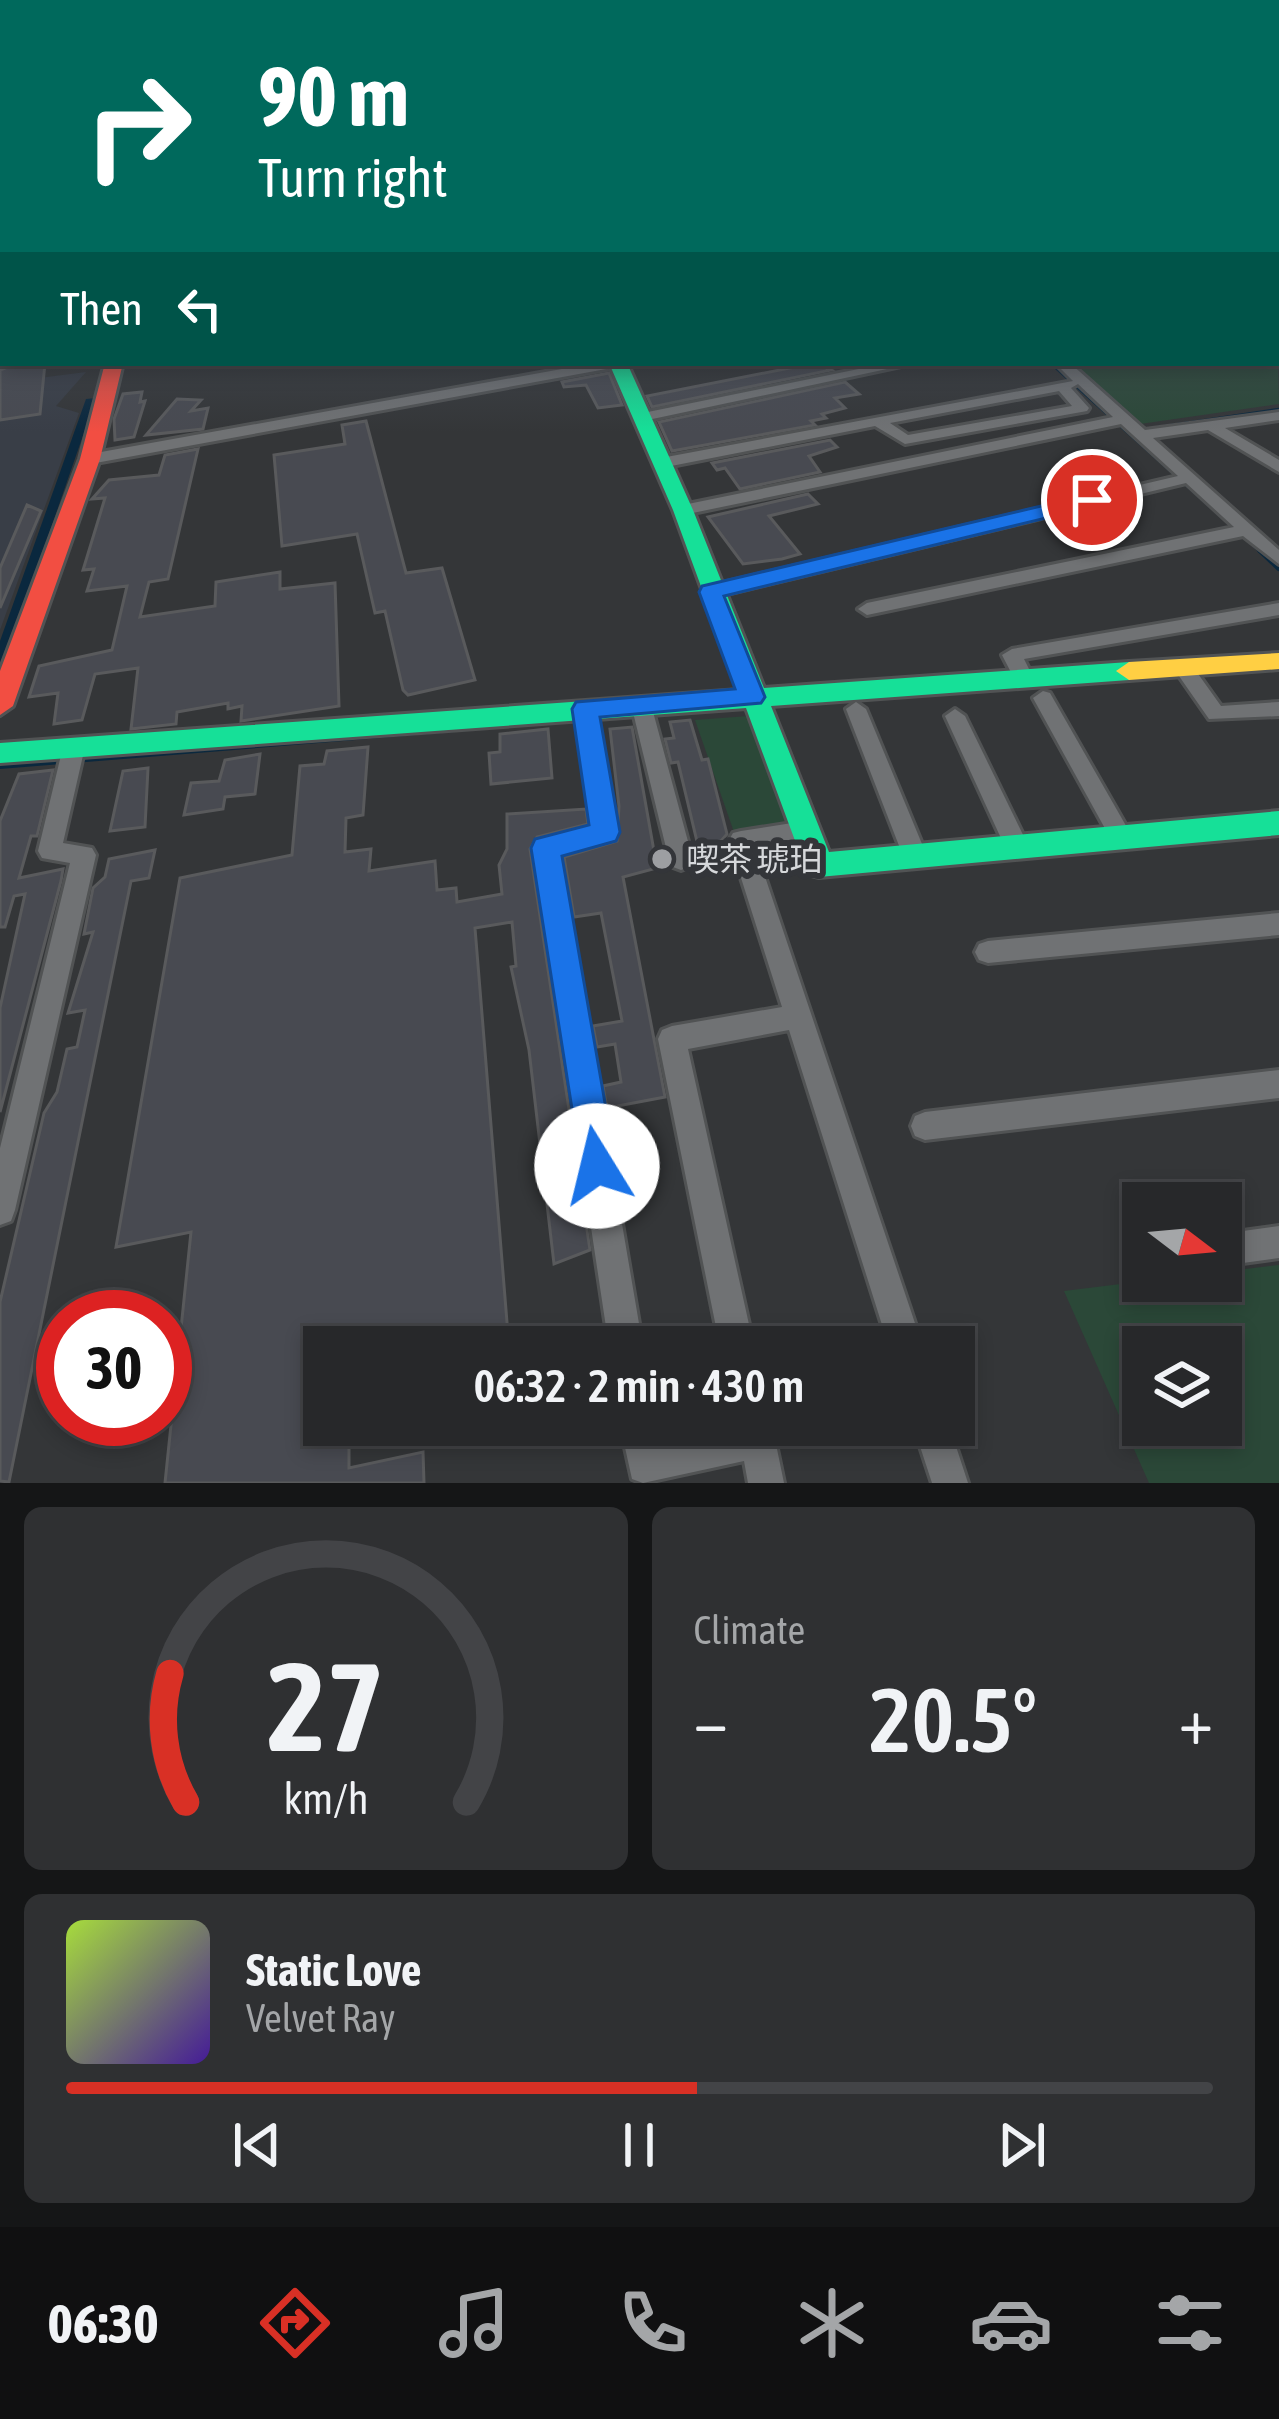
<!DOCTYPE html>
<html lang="en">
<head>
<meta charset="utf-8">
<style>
	:root { --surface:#27282a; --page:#2f3032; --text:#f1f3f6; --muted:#a4a6a8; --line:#434447; --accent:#d93025 }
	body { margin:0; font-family:"Asap Condensed","Noto Sans JP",sans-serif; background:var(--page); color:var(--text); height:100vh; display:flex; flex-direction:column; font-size:45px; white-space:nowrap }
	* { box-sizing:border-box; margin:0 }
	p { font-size:39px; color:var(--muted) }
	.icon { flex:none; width:66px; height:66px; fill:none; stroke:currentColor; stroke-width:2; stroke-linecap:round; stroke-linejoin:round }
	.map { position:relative; height:1483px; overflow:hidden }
	.drawer { display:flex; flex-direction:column; gap:24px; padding:24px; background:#151617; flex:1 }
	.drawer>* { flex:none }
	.banner { position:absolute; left:0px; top:0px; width:1281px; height:366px; box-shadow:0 6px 18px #0003,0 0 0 3px var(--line); background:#00695c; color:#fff; overflow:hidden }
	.needle { width:78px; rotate:106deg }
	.fabs { position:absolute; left:1122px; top:1182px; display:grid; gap:24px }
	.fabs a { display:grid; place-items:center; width:120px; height:120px; border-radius:0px; background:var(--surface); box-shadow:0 6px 18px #0003,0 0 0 3px var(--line); font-size:60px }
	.speed { position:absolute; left:36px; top:1290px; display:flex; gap:24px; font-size:60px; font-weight:700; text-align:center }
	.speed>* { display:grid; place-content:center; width:156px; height:156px; border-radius:50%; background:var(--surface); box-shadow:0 6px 18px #0003,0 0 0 3px var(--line); line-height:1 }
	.speed .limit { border:18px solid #d22; background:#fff; color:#111 }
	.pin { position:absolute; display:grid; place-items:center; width:102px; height:102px; color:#fff; margin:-51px; border:6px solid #fff; border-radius:50%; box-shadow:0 3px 12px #0007 }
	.me { position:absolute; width:132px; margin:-66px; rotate:351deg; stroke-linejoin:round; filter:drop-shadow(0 0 9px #0008) }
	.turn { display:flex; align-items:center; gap:42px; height:252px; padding:0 60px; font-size:54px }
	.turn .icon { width:156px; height:156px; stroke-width:2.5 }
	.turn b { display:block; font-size:84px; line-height:102px }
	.then { display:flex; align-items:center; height:114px; padding:0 60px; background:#0003; gap:24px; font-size:45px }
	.big { font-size:90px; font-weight:600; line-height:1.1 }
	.drawer .tile { flex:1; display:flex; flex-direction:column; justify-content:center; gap:18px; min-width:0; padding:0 42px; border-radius:18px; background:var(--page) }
	.drawer .dial { align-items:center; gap:0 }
	.dial svg { height:312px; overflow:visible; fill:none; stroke:var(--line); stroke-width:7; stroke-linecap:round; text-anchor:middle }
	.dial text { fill:var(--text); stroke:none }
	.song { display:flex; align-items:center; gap:36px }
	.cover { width:144px; height:144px; border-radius:18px; background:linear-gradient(135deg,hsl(80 70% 55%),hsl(260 70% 35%)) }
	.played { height:12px; border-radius:6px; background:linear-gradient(90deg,var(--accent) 55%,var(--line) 55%) }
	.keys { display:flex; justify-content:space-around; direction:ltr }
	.heat { display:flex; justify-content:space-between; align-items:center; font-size:66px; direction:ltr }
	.drawer .tiles { flex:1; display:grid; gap:24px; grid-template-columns:1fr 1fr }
	.tile:last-child { grid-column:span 2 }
	.trip { position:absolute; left:303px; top:1326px; width:672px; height:120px; border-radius:0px; background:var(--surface); box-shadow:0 6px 18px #0003,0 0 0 3px var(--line); font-weight:600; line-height:120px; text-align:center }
	.menu { display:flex; height:192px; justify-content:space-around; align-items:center; background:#101011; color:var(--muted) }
	.menu .icon { width:84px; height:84px }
	.menu .current { color:var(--accent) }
	.menu b { font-size:54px; color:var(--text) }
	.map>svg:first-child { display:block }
</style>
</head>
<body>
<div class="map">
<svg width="1279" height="1483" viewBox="0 0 1279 1483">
	<rect width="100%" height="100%" fill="#343638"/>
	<!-- built -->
	<path fill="#393e47" d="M86,372L56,406L79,413L0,630V383Z"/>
	<!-- green -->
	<g fill="#2b4838" fill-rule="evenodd">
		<path d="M1278,357L1279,404L1140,424L1070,363H1278Z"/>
		<path d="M749,716L793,828L735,835L695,720Z"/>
		<path d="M1279,1265V1483H1149L1064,1291L1145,1281H1221V1272ZM1143,1347H1221V1425H1143Z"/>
	</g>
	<!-- water -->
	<g fill="#0a283e">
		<path d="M96,398L0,675V641L86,399Z"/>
		<path d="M736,704L738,709L0,769V762Z"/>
	</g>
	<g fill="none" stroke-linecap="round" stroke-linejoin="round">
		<!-- stream-far2 -->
		<path stroke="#0a283e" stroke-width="3" d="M1052,363L1059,369"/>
		<!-- stream-far1 -->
		<g stroke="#0a283e" stroke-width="4.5">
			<path d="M1055,366L1263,553"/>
			<path d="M326,420L355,415"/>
			<path d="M1152,429L1279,410"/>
		</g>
		<!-- stream -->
		<g stroke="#0a283e" stroke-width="6">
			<path d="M1260,550L1279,568"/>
			<path d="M762,706L827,701"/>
		</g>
	</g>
	<!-- building -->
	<g fill="#484a51" stroke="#595a5c" stroke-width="3">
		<path d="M18,363H45L40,414L0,420V370Z"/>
		<path d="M815,363L831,370L652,407L647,396Z"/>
		<path d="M609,373L622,405L598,408L586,385L564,387L562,382Z"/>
		<path d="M845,382L859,394L835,398L845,408L822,414L826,418L811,421L815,425L672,451L659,422Z"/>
		<path d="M142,392L140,402L145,401L134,437L115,440L114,419L123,394Z"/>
		<path d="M177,399L201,400L191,411L208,408L203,429L146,435Z"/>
		<path d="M366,421L406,573L442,568L475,680L408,695L403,690L385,611L375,613L357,534L282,546L274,455L345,444L342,425Z"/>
		<path d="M830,440L837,447L809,456L820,472L740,489L725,468L717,470L712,463Z"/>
		<path d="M198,449L168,579L149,582L140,617L215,606L216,582L280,572V589L335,583L339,706L241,721L242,706L228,709V703L177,712L176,724L131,729L138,668L95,674L82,720L54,724L58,693L29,697L39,666L112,650L127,586L87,591L94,569L83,570L105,498L92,499L109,480L159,475L165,455Z"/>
		<path d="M808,494L818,504L769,516L800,554L782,559L743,564L708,517Z"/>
		<path d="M27,505L41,511L0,608V568Z"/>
		<path d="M690,720L702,760L708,759L727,834L720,842L723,851L700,854L678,762L671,763L665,739L674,738L670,722Z"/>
		<path d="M632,727L657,868L623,877L665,1097L607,1108L603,1086L621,1082L615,1044L597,1047L593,1026L622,1021L601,913L574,917L564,857L617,841L619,806L610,729Z"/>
		<path d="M548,729L552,778L491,784L489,753L500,752V734Z"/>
		<path d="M368,747L363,815L346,818L345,852L371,849L369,871L435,861L437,890L456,888L457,902L502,894L499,865L507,849V814L586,809L588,824L537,837L530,849L590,1250L554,1264L529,1050L511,967L516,966L512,922L475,928L509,1347H324V1425H349V1468L423,1452L424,1483H165L191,1232L116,1247L180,878L292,855L300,766L324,764L327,751Z"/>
		<path d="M260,754L255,794L225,797L223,809L184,815L191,783L219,781L225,760Z"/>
		<path d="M148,768L145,827L110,831L123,771Z"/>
		<path d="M53,770L37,836H31L19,878L63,869L61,881L0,1112V1008L25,894L14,896L5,927H0V821L19,774Z"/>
		<path d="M155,850L149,878L131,881L9,1482L0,1481V1302L44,1113L57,1092L67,1049L77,1047L85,1010L68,1013L93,932L84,934L93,888L105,877L109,859Z"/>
	</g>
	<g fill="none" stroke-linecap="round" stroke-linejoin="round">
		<defs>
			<g id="street">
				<path d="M3,357V363H8L0,366Z"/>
				<path d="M595,363H624L617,367L90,464L82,459L90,454Z"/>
				<path d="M888,363H915L643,421L636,417L643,413Z"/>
				<path d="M1055,363H1070L1145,430L1279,412V420L1225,428L1279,460V472L1208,430L1153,438L1279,550V564L1243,536L867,615L858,609L867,603L1234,527L1186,483L710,598L701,592L710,586L1178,476L1121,424L683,515L675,510L683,505L1113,417L1078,384L1071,388L1089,408L1087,411L905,444L875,426L661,468L653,463L661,458L1073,381ZM1059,391L1072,406L908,435L890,423Z"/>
				<path d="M1279,603V615L1024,659L1034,679L1024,686L1017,684L1002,655L1012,649Z"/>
				<path d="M1189,669L1196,671L1221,706L1279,702V716L1209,719L1179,676Z"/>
				<path d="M1043,691L1050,693L1129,831L1132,837L1129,843L1121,846L1113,843L1033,698Z"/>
				<path d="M642,701L652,708L693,860L689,867L681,870L673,867L669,860L632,708Z"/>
				<path d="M856,702L866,709L927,856L923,863L915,865L907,863L903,856L846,709Z"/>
				<path d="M585,705L595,712L616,833L613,839L559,854L643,1347H609L534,848L538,841L593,827L575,712Z"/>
				<path d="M955,709L965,716L1029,847L1025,854L1017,856L1009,854L1005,847L945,716Z"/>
				<path d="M73,743L84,751L63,843L92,848L96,855L15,1210L11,1221L0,1225V1148L70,863L42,858L38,851L62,751Z"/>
				<path d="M805,821L813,824L816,830L813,836L755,847L923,1347H889L789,1030L688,1049L754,1347H720L658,1039L662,1030L672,1026L782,1007L729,840L733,833L741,831Z"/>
				<path d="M1279,913V935L988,963L979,960L975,952L979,944L988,941Z"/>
				<path d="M1279,1070V1098L925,1140L915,1136L911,1126L915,1116L925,1112Z"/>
				<path d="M1279,1226V1258L1221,1266V1234Z"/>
				<path d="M620,1425H656L659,1445L736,1425H772L784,1483H748L744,1461L643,1483L632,1479Z"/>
				<path d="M913,1425H949L968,1483H932Z"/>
			</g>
			<path id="fast" d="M609,363H627L693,510L764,688L1129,662L1142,671L1129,680L771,706L829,852L1279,811V835L819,877L808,874L804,865L746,708L0,763V743L739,690L673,510Z"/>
			<path id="slow" d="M1279,653V669L1129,680L1116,671L1129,662Z"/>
			<path id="jam" d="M105,363H123L100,459L13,706L0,715V671L80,459Z"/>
		</defs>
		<!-- street casing -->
		<use href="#street" stroke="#515354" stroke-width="6"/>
		<!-- fast casing -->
		<use href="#fast" stroke="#515354" stroke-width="6"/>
		<!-- slow casing -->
		<use href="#slow" stroke="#515354" stroke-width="6"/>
		<!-- jam casing -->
		<use href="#jam" stroke="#515354" stroke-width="6"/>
		<!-- street -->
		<use href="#street" fill="#707274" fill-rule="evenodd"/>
		<!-- fast -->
		<use href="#fast" fill="#16e098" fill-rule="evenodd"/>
		<!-- slow -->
		<use href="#slow" fill="#ffcf43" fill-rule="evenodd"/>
		<!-- jam -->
		<use href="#jam" fill="#f24e42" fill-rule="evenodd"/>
	</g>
	<!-- sky -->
	<linearGradient id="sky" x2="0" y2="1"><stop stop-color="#1d1e1f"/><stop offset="0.52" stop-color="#4a525e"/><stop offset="1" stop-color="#4a525e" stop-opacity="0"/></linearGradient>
	<rect width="1279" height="432" fill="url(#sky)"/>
	<!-- route -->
	<path fill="#1a73e8" stroke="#114b97" stroke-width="3" d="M1092,494L1103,500L1100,505L724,596L765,697L761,703L600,717L620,832L616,841L562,856L616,1166L610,1179L597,1185L583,1179L531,848L535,839L589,825L572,709L576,702L735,689L699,592L702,586Z"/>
	<!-- markers -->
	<circle fill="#9d9fa2" stroke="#333539" stroke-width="4.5" cx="662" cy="859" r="12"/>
	<g text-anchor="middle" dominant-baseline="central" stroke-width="12" stroke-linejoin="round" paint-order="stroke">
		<!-- poi labels -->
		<g font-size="33" fill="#d6d8db" stroke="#333539" text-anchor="start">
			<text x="686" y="859">喫茶 琥珀</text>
		</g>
	</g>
</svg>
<div class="fabs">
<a><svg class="needle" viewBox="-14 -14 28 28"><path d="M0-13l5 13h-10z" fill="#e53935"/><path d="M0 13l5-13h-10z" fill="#a4a6a8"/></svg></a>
<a><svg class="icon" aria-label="layers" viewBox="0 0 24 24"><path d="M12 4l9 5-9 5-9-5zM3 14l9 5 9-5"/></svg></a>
</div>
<div class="speed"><div class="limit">30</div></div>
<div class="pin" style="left:1092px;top:500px;background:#d93025"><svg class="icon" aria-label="arrive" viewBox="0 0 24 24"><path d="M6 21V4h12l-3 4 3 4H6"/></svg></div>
<svg class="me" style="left:597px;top:1166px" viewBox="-20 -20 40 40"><circle r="19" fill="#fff"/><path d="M0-13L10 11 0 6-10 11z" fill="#1a73e8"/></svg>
<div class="trip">06:32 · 2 min · 430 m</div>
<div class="banner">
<div class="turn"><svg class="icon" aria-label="right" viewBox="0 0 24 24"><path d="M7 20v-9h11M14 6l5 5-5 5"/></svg><div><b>90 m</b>Turn right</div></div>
<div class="then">Then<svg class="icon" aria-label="left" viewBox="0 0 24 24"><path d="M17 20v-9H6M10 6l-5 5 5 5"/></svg></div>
</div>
</div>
<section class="drawer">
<div class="tiles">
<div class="tile dial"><svg viewBox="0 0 100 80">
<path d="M14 69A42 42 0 1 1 86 69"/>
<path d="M14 69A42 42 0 0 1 10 36" stroke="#d93025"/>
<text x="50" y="56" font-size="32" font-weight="700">27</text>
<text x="50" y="72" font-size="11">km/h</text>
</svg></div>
<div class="tile"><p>Climate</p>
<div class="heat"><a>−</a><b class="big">20.5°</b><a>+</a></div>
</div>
<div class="tile">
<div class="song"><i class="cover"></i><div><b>Static Love</b><p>Velvet Ray</p></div></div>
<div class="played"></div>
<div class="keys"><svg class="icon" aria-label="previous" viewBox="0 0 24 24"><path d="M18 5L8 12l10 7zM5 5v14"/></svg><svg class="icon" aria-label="pause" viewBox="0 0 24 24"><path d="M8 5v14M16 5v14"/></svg><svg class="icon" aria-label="next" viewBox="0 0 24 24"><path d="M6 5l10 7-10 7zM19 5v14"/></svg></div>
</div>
</div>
</section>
<nav class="menu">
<b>06:30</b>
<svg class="icon current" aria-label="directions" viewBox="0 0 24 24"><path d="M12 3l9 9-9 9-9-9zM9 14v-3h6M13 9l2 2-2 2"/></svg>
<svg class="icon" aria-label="music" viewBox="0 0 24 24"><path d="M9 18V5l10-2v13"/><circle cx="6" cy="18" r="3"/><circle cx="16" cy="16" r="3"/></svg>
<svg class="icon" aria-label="phone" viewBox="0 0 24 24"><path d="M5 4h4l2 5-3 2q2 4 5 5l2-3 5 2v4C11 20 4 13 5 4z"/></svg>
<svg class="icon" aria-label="climate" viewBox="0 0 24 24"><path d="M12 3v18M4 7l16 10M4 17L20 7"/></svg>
<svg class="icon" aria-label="car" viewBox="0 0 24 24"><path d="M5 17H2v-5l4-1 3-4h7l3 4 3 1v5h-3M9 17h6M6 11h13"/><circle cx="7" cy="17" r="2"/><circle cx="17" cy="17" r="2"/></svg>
<svg class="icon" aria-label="filters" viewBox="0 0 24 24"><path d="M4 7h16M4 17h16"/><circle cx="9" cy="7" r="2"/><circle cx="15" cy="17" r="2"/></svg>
</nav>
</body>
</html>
